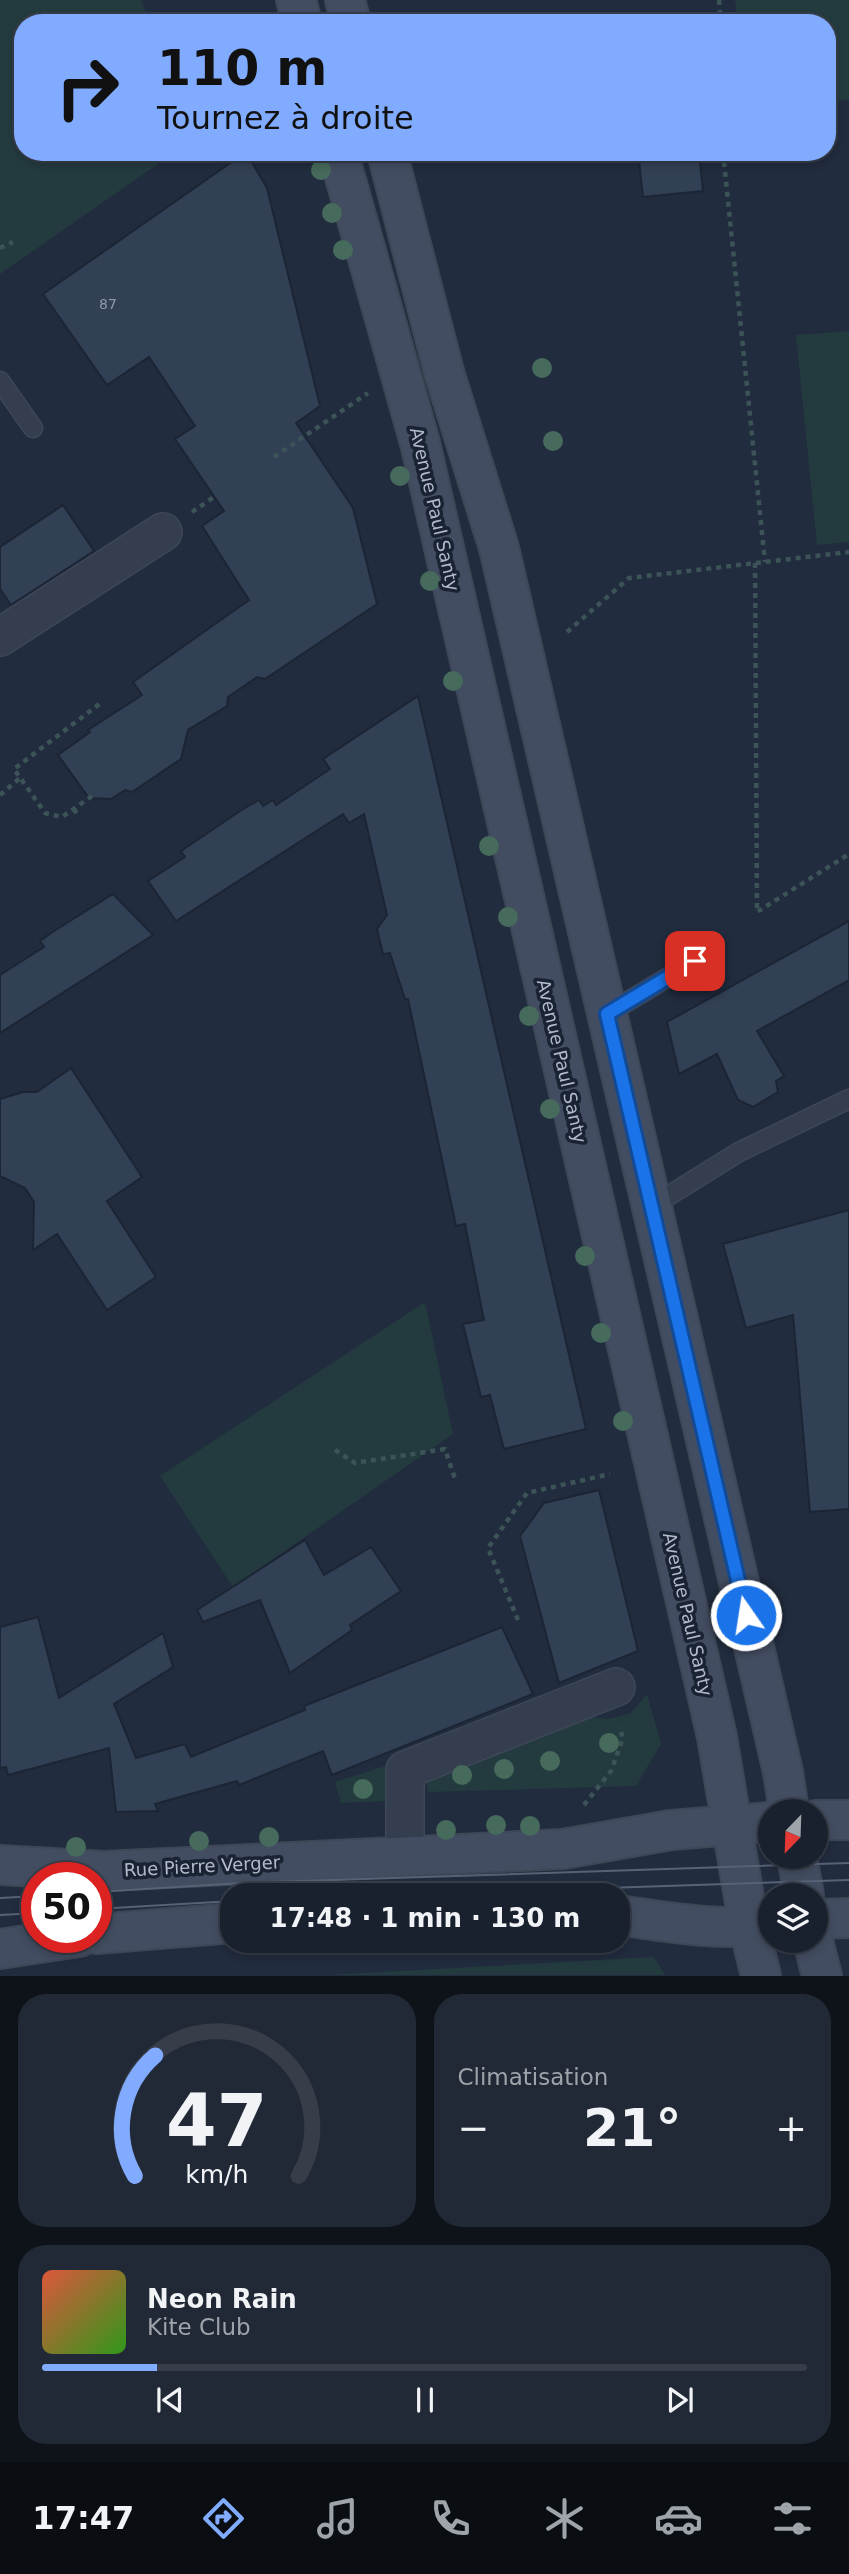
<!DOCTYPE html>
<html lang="fr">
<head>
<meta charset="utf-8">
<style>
	:root { --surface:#19212e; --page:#222936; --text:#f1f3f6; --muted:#9fa3aa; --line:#373e4a; --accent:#80abff }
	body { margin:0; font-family:"DejaVu Sans",sans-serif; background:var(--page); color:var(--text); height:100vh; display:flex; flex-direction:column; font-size:26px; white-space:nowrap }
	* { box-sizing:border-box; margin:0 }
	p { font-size:23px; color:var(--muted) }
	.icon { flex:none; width:38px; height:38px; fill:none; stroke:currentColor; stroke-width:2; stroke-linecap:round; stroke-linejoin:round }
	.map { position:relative; height:1976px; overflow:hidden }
	.panel { display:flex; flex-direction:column; gap:18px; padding:18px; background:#0e1219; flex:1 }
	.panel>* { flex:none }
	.guide { position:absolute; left:14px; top:14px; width:822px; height:147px; border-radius:28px; box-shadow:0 4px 10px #0003,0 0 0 2px var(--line); background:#80abff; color:#111; overflow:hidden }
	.needle { width:46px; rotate:203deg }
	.tools { position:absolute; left:758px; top:1799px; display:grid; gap:14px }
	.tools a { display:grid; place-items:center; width:70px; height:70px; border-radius:50%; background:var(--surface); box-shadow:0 4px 10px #0003,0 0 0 2px var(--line); font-size:35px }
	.speed { position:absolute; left:21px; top:1862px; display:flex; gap:14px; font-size:35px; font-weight:700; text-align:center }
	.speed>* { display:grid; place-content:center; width:91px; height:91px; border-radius:50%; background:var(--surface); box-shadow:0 4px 10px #0003,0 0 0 2px var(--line); line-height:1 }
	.speed .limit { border:10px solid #d22; background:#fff; color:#111 }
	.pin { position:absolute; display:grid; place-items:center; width:60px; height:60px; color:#fff; margin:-30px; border-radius:14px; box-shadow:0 4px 10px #0006 }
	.me { position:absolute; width:77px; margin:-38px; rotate:347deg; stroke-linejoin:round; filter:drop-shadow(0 0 5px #0008) }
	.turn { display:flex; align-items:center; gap:24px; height:147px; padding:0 28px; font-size:32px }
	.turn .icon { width:91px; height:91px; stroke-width:2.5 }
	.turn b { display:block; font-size:49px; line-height:60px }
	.big { font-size:52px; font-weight:700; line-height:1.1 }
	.panel .card { flex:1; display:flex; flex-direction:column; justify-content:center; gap:10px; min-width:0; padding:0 24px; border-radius:28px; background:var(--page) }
	.panel .dial { align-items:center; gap:0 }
	.dial svg { height:182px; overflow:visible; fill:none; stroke:var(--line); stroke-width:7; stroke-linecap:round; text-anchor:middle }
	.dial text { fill:var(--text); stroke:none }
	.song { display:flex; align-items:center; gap:21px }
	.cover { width:84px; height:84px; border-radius:10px; background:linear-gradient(135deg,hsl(10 70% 55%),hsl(110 70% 35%)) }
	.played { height:7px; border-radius:4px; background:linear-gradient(90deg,var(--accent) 15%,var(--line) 15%) }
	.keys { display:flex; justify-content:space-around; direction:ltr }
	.heat { display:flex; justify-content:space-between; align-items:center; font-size:38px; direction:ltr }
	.panel .tiles { flex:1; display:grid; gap:18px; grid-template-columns:1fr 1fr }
	.card:last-child { grid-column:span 2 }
	.trip { position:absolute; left:220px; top:1883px; width:410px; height:70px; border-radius:28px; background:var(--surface); box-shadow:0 4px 10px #0003,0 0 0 2px var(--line); font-weight:700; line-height:70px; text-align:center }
	.tabs { display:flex; height:112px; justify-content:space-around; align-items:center; background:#0a0d12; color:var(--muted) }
	.tabs .icon { width:49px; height:49px }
	.tabs .current { color:var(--accent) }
	.tabs b { font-size:32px; color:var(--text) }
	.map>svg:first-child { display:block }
</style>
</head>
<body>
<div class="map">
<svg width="849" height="1976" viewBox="0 0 849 1976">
	<rect width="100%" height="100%" fill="#212c3e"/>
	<!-- green -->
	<g fill="#233b3f">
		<path d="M0,0H141L150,23H23V152H175L0,274Z"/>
		<path d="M735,0H849V100L828,102V23H738Z"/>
		<path d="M849,331V542L817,545L796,335Z"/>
		<path d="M425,1302L453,1434L233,1587L160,1476Z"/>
		<path d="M647,1694L661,1744L636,1786L428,1792L425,1773L581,1716L609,1719L631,1713Z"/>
		<path d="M388,1765L390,1801L341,1803L335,1782Z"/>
		<path d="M654,1957L665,1975H327Z"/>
	</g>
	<!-- building -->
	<g fill="#324055" stroke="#1c2535" stroke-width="2">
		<path d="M246,152L267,188L320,406L296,423L353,508L377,604L265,679L257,677L228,697L227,706L188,730L181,759L132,792L125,790L111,799L89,798L58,755L90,732L88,730L142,695L133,682L249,600L202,526L224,511L175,439L195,426L149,357L107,385L43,294Z"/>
		<path d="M638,152H699L703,191L643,197Z"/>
		<path d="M63,505L94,551L11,605L0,589V547Z"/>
		<path d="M418,696L586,1429L504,1449L490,1395L481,1397L463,1324L484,1320L465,1224L456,1226L408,999H405L390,953L383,954L377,929L387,915L364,814L349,823L343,814L176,921L148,881L185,857L181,851L243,809L259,800L263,806L273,800L276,805L330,769L323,759Z"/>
		<path d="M113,894L153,935L0,1033V975L44,947L40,941L51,933Z"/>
		<path d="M849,921V980L757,1031L784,1076L776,1081L778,1092L753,1107L738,1100L717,1054L679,1074L667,1022Z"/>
		<path d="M71,1068L142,1177L107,1201L156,1277L107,1310L57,1234L33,1250L34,1202L25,1188L0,1176V1099L23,1092H37Z"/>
		<path d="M849,1210V1509L810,1512L793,1315L746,1328L723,1244Z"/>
		<path d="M599,1490L638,1651L559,1683L520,1536L544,1503Z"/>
		<path d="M305,1540L324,1575L371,1547L401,1591L350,1625L352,1630L290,1673L260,1600L203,1622L197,1610Z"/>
		<path d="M38,1617L59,1698L163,1633L173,1667L114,1704L136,1758L185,1744L191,1757L305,1710L304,1706L502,1627L533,1694L332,1775L323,1751L239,1785L237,1781L155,1804L158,1811L116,1812L109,1748L8,1775L6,1767L0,1768V1627Z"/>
	</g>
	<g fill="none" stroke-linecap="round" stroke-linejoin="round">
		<defs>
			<g id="lane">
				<path d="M0,381L33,428"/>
				<path d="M607,1014L695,961"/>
				<path d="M652,1206L739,1152L849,1099"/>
			</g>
			<g id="street">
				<path d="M0,637L163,532"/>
				<path d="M405,1855V1770L616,1687"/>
			</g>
			<g id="secondary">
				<path d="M296,0L302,23"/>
				<path d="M345,0L351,23"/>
				<path d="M338,152L420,443L717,1737L749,1927L761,1976"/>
				<path d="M387,152L444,372L499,548L783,1772L789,1811"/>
				<path d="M816,1820H849"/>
				<path d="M797,1857L804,1895"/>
				<path d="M0,1865L104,1871L563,1849L671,1830L770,1822"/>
				<path d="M618,1915C668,1922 720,1932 770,1924"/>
				<path d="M816,1919L849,1918"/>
				<path d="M96,1934L233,1923"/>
				<path d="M813,1941L822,1976"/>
				<path d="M0,1949L79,1937"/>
			</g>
		</defs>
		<!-- lane casing -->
		<use href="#lane" stroke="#3e4757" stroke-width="21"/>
		<!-- street casing -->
		<use href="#street" stroke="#3e4757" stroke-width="40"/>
		<!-- secondary casing -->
		<use href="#secondary" stroke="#3e4757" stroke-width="42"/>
		<!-- path -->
		<g stroke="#3c5457" stroke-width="4.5" stroke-dasharray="5 5" stroke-linecap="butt">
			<path d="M719,0L721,23"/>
			<path d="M723,152L765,562"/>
			<path d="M0,248L13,242"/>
			<path d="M274,457L368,393"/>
			<path d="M192,512L214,497"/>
			<path d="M755,563L757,912L849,854"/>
			<path d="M567,632L629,578L849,552"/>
			<path d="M0,795L20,778"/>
			<path d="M92,796L62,817L45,813L14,769L102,702"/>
			<path d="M74,809L78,816"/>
			<path d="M335,1450L355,1463L445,1449L455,1479"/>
			<path d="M518,1620L488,1548L527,1493L610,1474"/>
			<path d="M584,1805L611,1771L623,1738L619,1727"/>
		</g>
		<!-- lane -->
		<use href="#lane" stroke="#353e4e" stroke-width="18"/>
		<!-- street -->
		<use href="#street" stroke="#353e4e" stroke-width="37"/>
		<!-- secondary -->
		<use href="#secondary" stroke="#434d61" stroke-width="38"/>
		<!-- tram -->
		<g stroke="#576276" stroke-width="2">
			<path d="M96,1892L241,1883L849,1863"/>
			<path d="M392,1895L849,1880"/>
			<path d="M0,1898L37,1896"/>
			<path d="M96,1909L233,1901"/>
			<path d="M0,1915L37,1913"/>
		</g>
	</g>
	<!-- trees -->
	<g fill="#466a5c">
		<circle cx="321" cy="170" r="10"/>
		<circle cx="332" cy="213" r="10"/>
		<circle cx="343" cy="250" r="10"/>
		<circle cx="542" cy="368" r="10"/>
		<circle cx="553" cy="441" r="10"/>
		<circle cx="400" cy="476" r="10"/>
		<circle cx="430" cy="581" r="10"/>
		<circle cx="453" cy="681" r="10"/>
		<circle cx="489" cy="846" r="10"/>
		<circle cx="508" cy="917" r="10"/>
		<circle cx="529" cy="1016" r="10"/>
		<circle cx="550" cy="1109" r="10"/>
		<circle cx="585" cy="1256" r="10"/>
		<circle cx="601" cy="1333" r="10"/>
		<circle cx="623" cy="1421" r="10"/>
		<circle cx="609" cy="1743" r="10"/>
		<circle cx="550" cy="1761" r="10"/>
		<circle cx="504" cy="1769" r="10"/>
		<circle cx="462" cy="1775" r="10"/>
		<circle cx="363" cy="1789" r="10"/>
		<circle cx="496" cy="1825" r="10"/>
		<circle cx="530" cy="1826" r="10"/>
		<circle cx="446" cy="1830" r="10"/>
		<circle cx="269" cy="1837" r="10"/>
		<circle cx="199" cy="1841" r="10"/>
		<circle cx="76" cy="1847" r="10"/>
	</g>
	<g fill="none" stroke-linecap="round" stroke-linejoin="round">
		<defs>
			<path id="route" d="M695,961L607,1014L746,1615"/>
		</defs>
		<!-- route casing -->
		<use href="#route" stroke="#114b97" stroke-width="18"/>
		<!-- route -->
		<use href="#route" stroke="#1a73e8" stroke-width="12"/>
	</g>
	<g text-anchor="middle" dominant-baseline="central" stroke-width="7" stroke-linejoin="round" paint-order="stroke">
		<!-- number labels -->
		<g font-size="14" fill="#8f99ab">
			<text x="108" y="304">87</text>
		</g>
		<!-- street labels -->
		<g font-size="18" fill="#b1b9ca" stroke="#1a2333">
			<text transform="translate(435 509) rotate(77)">Avenue Paul Santy</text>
			<text transform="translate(562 1061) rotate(77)">Avenue Paul Santy</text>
			<text transform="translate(688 1614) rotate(77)">Avenue Paul Santy</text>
			<text transform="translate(202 1866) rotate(-3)">Rue Pierre Verger</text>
		</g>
	</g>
</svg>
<div class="tools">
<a><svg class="needle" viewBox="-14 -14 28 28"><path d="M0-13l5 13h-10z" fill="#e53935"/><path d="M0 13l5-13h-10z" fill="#9fa3aa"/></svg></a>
<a><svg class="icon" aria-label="layers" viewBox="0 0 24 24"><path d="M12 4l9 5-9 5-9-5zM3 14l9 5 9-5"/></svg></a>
</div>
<div class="speed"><div class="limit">50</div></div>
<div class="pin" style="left:695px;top:961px;background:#d93025"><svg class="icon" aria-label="arrive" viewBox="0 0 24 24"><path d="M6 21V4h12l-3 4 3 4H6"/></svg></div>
<svg class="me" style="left:746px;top:1615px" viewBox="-20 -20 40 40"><circle r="17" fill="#1a73e8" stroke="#fff" stroke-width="3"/><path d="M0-11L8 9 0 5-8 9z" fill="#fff"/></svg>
<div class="trip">17:48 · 1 min · 130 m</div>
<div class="guide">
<div class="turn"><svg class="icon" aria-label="right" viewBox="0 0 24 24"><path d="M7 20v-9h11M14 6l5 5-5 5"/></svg><div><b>110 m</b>Tournez à droite</div></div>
</div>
</div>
<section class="panel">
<div class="tiles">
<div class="card dial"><svg viewBox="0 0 100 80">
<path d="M14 69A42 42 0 1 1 86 69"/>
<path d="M14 69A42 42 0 0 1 23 16" stroke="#80abff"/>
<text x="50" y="56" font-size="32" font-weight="700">47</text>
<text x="50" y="72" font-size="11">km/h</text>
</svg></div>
<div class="card"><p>Climatisation</p>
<div class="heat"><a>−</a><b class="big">21°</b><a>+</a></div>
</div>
<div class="card">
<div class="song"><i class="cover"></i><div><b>Neon Rain</b><p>Kite Club</p></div></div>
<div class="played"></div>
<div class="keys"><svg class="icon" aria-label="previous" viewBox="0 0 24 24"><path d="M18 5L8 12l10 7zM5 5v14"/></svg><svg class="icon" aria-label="pause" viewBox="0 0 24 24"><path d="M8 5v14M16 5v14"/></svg><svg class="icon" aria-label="next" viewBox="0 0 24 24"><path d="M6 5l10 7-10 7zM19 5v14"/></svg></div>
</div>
</div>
</section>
<nav class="tabs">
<b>17:47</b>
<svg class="icon current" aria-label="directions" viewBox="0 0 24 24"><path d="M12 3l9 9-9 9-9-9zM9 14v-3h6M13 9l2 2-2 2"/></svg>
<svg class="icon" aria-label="music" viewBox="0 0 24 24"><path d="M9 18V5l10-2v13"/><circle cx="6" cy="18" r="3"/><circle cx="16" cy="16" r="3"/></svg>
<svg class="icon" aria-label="phone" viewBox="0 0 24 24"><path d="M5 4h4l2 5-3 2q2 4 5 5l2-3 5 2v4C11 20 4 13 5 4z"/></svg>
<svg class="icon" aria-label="climate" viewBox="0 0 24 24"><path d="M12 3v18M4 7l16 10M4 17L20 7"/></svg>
<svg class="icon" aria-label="car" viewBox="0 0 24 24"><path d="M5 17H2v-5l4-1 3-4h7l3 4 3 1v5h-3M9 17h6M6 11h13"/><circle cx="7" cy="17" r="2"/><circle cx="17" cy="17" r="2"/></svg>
<svg class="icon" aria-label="filters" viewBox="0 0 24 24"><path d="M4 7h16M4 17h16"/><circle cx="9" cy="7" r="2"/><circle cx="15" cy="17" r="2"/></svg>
</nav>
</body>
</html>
